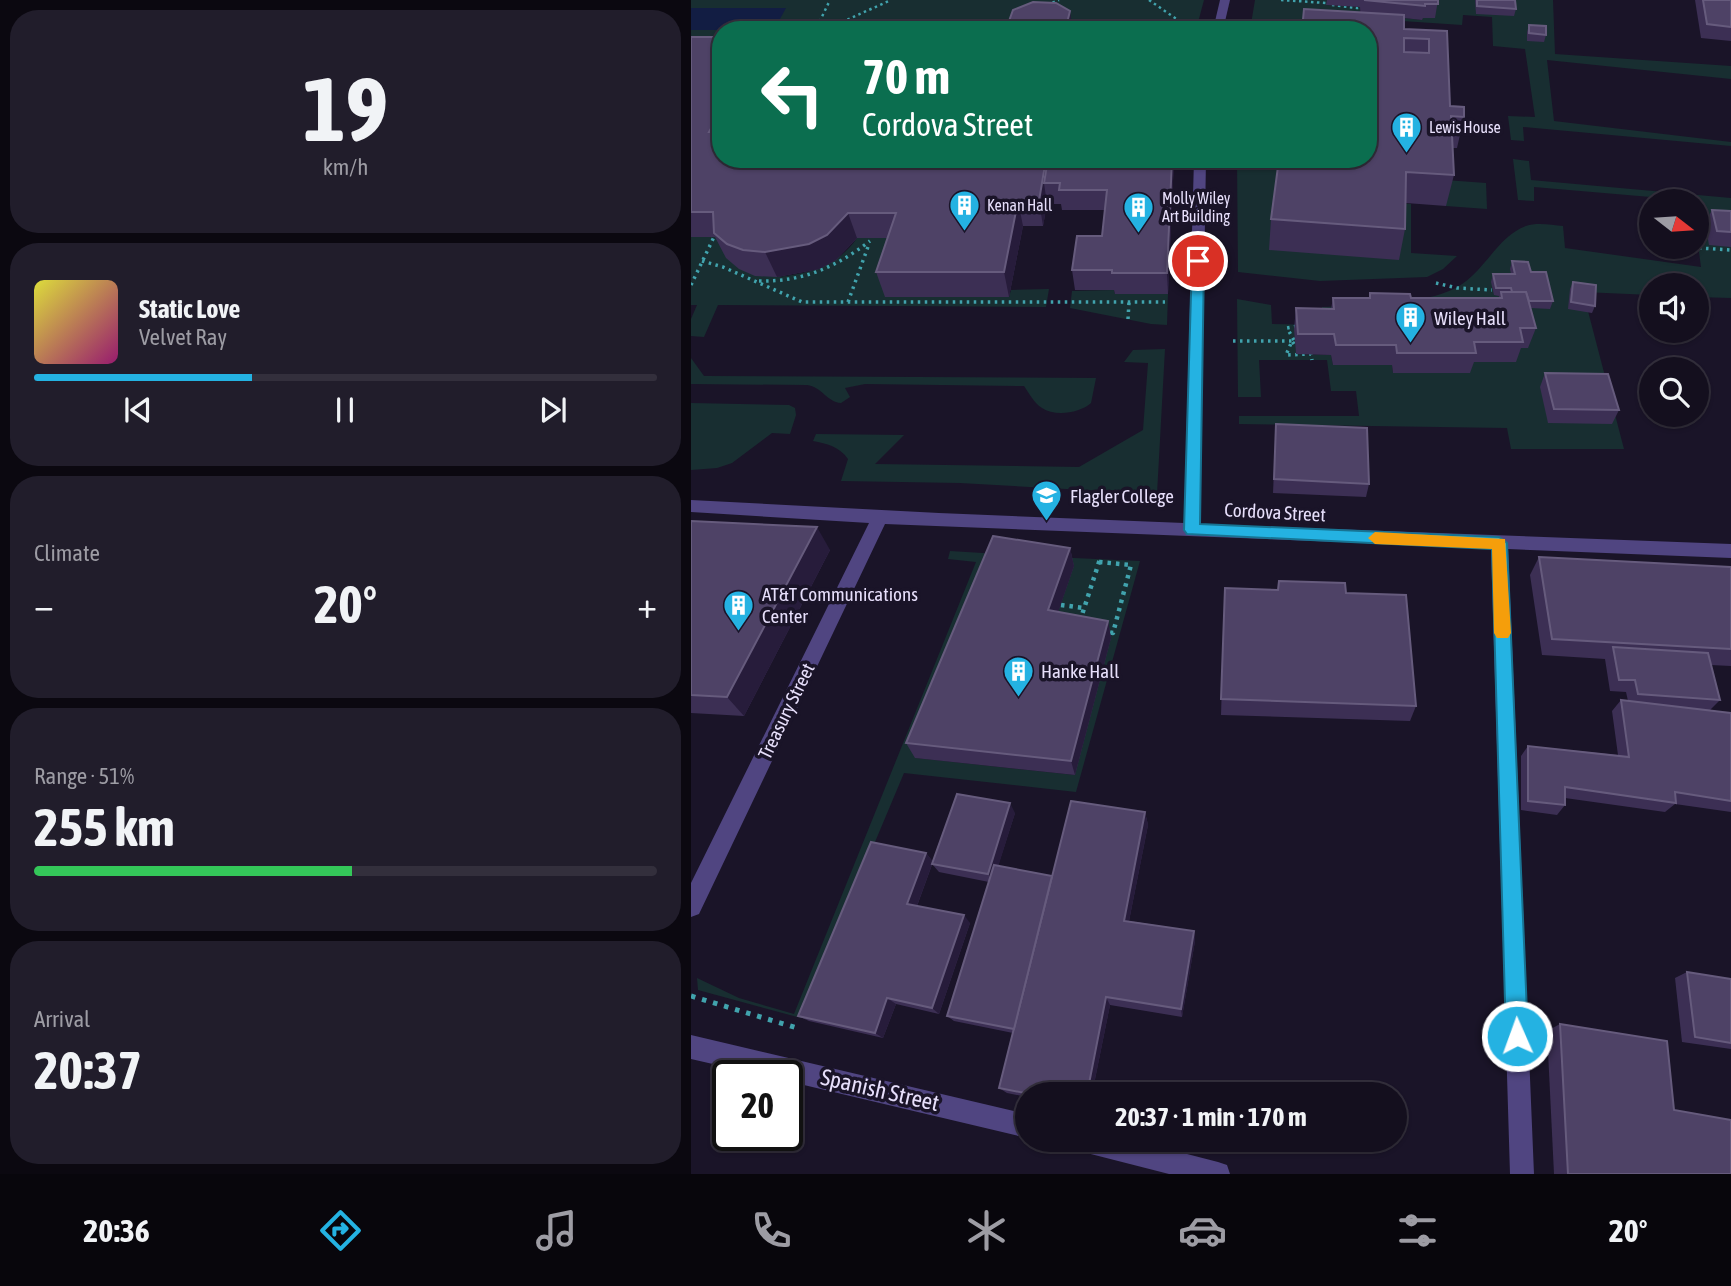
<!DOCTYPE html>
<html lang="en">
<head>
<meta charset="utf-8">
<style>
	:root { --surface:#140f1e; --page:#211d2b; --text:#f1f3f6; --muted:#9d9ca4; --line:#332f3c; --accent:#24b2e2 }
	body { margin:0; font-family:"Asap Condensed",sans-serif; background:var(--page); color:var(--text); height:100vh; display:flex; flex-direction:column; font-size:26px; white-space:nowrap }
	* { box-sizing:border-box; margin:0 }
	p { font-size:23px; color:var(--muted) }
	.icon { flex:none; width:38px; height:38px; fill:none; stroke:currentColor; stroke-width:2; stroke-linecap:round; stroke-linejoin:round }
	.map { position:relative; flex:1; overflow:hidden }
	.sheet { display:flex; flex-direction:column; gap:10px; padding:10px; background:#0b0810; width:691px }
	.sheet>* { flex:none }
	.guide { position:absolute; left:21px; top:21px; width:665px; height:147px; border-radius:28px; box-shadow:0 2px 5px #0004,0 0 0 2px var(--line); background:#0b6e4f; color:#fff; overflow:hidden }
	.needle { width:46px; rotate:107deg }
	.tools { position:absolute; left:948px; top:189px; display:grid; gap:14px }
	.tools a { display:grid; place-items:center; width:70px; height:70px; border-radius:50%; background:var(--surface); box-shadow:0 2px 5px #0004,0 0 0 2px var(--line); font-size:35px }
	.speed { position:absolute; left:21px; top:1060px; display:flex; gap:14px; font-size:35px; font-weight:700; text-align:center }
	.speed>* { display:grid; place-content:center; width:91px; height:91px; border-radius:50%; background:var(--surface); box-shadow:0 2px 5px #0004,0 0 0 2px var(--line); line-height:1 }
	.speed .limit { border:4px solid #111; border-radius:10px; background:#fff; color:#111 }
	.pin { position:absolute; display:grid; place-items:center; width:60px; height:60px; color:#fff; margin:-30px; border:4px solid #fff; border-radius:50%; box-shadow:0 2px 7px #0007 }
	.me { position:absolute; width:77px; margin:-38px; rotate:358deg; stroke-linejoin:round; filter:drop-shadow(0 0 5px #0008) }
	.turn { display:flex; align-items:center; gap:24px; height:147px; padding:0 35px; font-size:32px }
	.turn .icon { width:91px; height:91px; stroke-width:2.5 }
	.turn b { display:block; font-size:49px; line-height:60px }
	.big { font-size:52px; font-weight:700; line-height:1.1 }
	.sheet .widget { flex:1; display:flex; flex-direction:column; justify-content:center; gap:10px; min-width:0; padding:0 24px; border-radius:28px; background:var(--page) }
	.sheet .dial { align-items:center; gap:0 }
	.dial b { font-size:91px; line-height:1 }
	.song { display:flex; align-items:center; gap:21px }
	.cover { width:84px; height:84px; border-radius:10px; background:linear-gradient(135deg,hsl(60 70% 55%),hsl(320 70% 35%)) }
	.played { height:7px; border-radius:4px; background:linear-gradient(90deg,var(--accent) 35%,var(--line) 35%) }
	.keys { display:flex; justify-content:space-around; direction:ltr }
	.heat { display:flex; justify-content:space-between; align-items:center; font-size:38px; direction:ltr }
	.charge { height:10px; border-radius:5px; background:linear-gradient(90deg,#34c759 51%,var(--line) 0) }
	.trip { position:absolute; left:324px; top:1082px; width:392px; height:70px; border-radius:35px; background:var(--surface); box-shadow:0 2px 5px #0004,0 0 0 2px var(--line); font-weight:700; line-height:70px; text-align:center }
	.dock { display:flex; height:112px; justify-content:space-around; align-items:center; background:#08060c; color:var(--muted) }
	.dock .icon { width:49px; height:49px }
	.dock .on { color:var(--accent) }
	.dock b { font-size:32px; color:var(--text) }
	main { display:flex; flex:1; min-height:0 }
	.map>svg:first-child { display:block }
</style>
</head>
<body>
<main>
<section class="sheet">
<div class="widget dial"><b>19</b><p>km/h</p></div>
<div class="widget">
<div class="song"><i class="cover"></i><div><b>Static Love</b><p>Velvet Ray</p></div></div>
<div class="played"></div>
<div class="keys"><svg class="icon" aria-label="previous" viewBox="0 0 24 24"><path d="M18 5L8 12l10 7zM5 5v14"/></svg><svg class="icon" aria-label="pause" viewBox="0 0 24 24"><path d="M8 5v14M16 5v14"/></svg><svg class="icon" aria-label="next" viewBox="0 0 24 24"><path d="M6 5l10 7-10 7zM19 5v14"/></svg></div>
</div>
<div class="widget"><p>Climate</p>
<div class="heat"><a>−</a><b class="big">20°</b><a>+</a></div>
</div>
<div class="widget"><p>Range · 51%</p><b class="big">255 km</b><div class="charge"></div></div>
<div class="widget"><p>Arrival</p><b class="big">20:37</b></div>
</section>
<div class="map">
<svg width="1040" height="1174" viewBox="0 0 1040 1174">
	<rect width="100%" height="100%" fill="#1a1428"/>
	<!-- green -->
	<g fill="#182e31" fill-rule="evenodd">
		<path d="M0,0H513L505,30H30V61H0Z"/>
		<path d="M564,0H636V5L669,7V13L731,20L736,0H862L864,54L1040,66V79L856,60L863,121L1040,142V146L832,127L833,141L820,140L817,116L844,117L834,49L802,46L801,17L772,15L771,25L666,18L626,27L559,30Z"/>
		<path d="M546,159H637L709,203L720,204V253L766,256L752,269L736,277L629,281L547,272Z"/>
		<path d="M822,159L838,161L840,180L1040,198V298L1006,297V285H961V295L892,292L933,449H820L816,428L548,424V416H668L665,391H640L636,360H568L570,397H547L546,299L580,305L581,324L631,325V307C667,305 725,305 758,291C792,278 804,237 835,226C846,222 861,225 872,226L874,248L1010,267L1006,237V201L843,187V201L827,200ZM804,312H828L837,348H822L824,362H777L779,373H702L701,365H642L640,355L605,354L604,329H640V318L676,319V314H714L715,318L805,319Z"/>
		<path d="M754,180L795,183L796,209L755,206Z"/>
		<path d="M0,237H35L86,277C117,274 147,266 166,238H212L195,297H318L320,290L358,289L355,307L27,305L13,337L0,336V319L6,305H0Z"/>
		<path d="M423,290L424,294H477L476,325L460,324L379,308L381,291Z"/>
		<path d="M474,349L466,494L269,483L150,481L157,459C148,446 136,444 122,441L125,434L213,435L184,464L388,467L452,430L457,363L433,362L442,350Z"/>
		<path d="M0,358L13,376L405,378L400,403C389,413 364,417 351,408C343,403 338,393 333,386L174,384L154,388L159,397L150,403C136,402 131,387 116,385L0,384Z"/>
		<path d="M0,403L98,405L104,408L105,415L99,434L81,433L41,463L26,468L0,470Z"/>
		<path d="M259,551L308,554L225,758L384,775L362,627L361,557L449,561L385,792L213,773L110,1018L7,990L6,978L48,998L103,1014L285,562L257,559Z"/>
	</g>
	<!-- water -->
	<path fill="#121d43" d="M0,8H95L83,30H0Z"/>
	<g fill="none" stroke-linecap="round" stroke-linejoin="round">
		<!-- path-far3 -->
		<g stroke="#41a3ad" stroke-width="2.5" stroke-dasharray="2.5 3.5" stroke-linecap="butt">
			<path d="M458,0L497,27"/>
			<path d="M590,0L635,3"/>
			<path d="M641,5L666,8V14H662"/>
			<path d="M359,8L361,3L368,0"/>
			<path d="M375,17L387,24L386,30"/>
			<path d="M126,27L223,30"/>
			<path d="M126,27L139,0"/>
			<path d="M140,27L200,0"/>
			<path d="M282,30H318"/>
			<path d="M316,30L323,21"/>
		</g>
		<!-- path-far2 -->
		<g stroke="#41a3ad" stroke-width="3.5" stroke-dasharray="2.5 4.5" stroke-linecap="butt">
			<path d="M1006,217L1022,216"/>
			<path d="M1008,248L1040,250"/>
			<path d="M11,261L32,267L111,302H474"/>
			<path d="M68,281C112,282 145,267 179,241"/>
			<path d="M745,283L766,288L801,290"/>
			<path d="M0,285L23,237"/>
			<path d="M157,302L178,244"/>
			<path d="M437,319L438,302"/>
			<path d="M603,340L596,328L607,326"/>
			<path d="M542,341H603"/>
			<path d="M603,344L601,341L595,355L620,354L621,360"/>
		</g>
		<!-- path-far1 -->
		<g stroke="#41a3ad" stroke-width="4.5" stroke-dasharray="3.5 5" stroke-linecap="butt">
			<path d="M408,562L440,565L422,633L413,631"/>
			<path d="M370,605L393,608"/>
			<path d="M389,621L409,559"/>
		</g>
		<!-- path -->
		<path stroke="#41a3ad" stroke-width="5" stroke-dasharray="4.5 7" stroke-linecap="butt" d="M0,996L106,1028"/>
		<!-- minor -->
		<g fill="#504581" fill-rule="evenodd">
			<path d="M529,0H539L532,30H522Z"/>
			<path d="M503,159H515L509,524L1040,544V558L817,549L843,1174H819L800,548L194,524L8,914L0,917V883L178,523L0,512V500L248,513L493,523Z"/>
			<path d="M0,1035L336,1114V1138L96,1081V1076H74L0,1059Z"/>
			<path d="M376,1139H438L527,1162L536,1165L539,1174H478L388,1151L379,1148Z"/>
		</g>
	</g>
	<!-- wall -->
	<g fill="#3c2f54">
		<path d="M636,0H747L744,18H732L731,20L713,18V29L756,31L759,106L773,117L766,148H761L763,175L755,206L715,203L714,229L708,260L578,250L580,219L677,159L669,7L635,5Z"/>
		<path d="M784,0H824L825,9L823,16L785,14Z"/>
		<path d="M1004,0H1040V41L1010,38Z"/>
		<path d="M318,21L381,25L380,30H320Z"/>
		<path d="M838,25L855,35L853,42L836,41V32Z"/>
		<path d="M0,37L30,159H483L477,294H424L423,290H384L381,270L411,236L414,210H371L370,204H356L352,226H332L318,297H194L185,272L196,238H166L145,260L128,269L86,277L64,276L48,269L35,258L24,237H0Z"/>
		<path d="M1021,210L1040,211V247L1018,245L1014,224Z"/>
		<path d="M821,261L840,272L862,301L859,309L840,308L845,328L837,348H830L825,362H783L779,373H702L701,365H642L640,355L605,354L603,329L605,308L640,309L642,298H678L679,293L720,298H808V296L803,295L800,282L802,274H820L819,269Z"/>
		<path d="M882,282L904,306L901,313L877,309L879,289Z"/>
		<path d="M854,373L928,410L921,424L857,423L849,387Z"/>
		<path d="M585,424L678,484L675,497L582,493Z"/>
		<path d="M0,521L139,550L53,716L0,713Z"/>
		<path d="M379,548L383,566L367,612L417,621L420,638L384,775L224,758L215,743Z"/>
		<path d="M848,557L1040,567V666L1020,665L1029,700L1019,710L1040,713V812L984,804L974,812L874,798V805L866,815L830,810V756L837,746L927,755L921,711L930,700L937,701L935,692L919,691L914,659L851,655L839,575Z"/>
		<path d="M588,581L655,593L725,706L719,721L530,715L534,588L587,590Z"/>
		<path d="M454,812L457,825L438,921L503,931L504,941L491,1017L419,1005L401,1094H336V1097L316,1093L308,1088L322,1033L263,1021L256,1016L298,882L248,872L241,864L324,813L307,866L361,876Z"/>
		<path d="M235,853L242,862L226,906L279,923L248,1014L205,1004L192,1038L118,1021L107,1016Z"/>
		<path d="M996,972L1040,979V1049L991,1042L984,978Z"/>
		<path d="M869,1024L983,1110L1040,1174H863L856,1031Z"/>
	</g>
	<!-- shaded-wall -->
	<g fill="#271c3b">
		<path d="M379,11L381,25L380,30H358Z"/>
		<path d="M30,110L29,157L18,132Z"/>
		<path d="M355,159H361L353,183L356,204L352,226L348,201Z"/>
		<path d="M481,159H483L477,294L476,273Z"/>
		<path d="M327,201L332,226L318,297L313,272Z"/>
		<path d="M157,213L166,238L145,260L128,269L86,277L74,252Z"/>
		<path d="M126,527L139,550L53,716L36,697Z"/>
		<path d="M379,548L383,566L362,627L357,610Z"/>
		<path d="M417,621L420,638L384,775L380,761Z"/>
		<path d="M319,803L324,813L302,883L297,874Z"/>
		<path d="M454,812L457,825L436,931L433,921Z"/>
		<path d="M235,853L242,862L224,911L216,904Z"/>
		<path d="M273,915L279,923L248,1014L241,1008Z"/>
		<path d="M503,931L504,941L491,1017L490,1009Z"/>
		<path d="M415,997L419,1005L401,1094H396Z"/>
		<path d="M196,998L205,1004L192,1038L184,1033Z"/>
	</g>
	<!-- building -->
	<g fill="#4e4266" stroke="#665b7d" stroke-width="2" fill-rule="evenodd">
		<path d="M673,0H747V4H734V6Z"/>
		<path d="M786,0H824L825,9L786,6Z"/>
		<path d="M1012,0H1040V27L1016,24Z"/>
		<path d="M342,2L365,3L379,11L376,23L358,30H331L318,21L322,10Z"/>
		<path d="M613,9L713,15V29L756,31L759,106L773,107V117L760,116L763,175L715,172L714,229L580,219L588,159H677V30H611ZM713,38L738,39V53L713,52Z"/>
		<path d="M838,25L855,26V35L838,33Z"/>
		<path d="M0,37H30V110L18,132H30V159H355L348,201H327L313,272H185L205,213H157L136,235L118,244L74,252L52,250L36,244L23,233L22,212H0Z"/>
		<path d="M357,159H481L476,273H421V270H381L386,236H411L416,190H368L369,183H353Z"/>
		<path d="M1021,210L1040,211V232L1026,231Z"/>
		<path d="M821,261L837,262L840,272H855L862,301H838L835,292H821L820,288H805L802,274H824Z"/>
		<path d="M882,282L905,285L904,306L880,302Z"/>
		<path d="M810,292H835L845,328H829L832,342H783L785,353H706L705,345H645L643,334H607L605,308L643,309L642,298H679V293L719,294L720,298H811Z"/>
		<path d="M854,373L917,374L928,410L863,409Z"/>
		<path d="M585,424L676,428L678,484L583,479Z"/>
		<path d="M0,521L126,527L36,697L0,695Z"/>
		<path d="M302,536L379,548L357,610L417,621L380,761L215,743Z"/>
		<path d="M848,557L1040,567V649L861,639Z"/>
		<path d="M588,581L654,583L655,593L715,595L725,706L530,699L534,588L587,590Z"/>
		<path d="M922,647L1017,653L1029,700L947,694L944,680H928Z"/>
		<path d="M930,700L1040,713V801L984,792L985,803L874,787V805L837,801V746L938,757Z"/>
		<path d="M266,794L319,803L297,874L241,864Z"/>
		<path d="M380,801L454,812L433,921L503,931L490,1009L415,997L396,1094H339L308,1088Z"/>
		<path d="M180,842L235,853L216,904L273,915L241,1008L196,998L184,1033L107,1016Z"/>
		<path d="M303,865L361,876L323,1029L256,1016Z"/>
		<path d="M996,972L1040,979V1043L1004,1037Z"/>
		<path d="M869,1024L976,1041L983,1110L1040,1120V1174H877Z"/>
	</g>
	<!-- route -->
	<path fill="#24b2e2" stroke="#177493" stroke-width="2" d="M507,258L513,261L509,524L808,537L816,543L837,1036L833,1044L826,1047L819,1044L815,1036L801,549L496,534L493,530L501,261Z"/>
	<!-- slow -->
	<path fill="#f59e0b" d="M684,532L814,539L820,633L817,638H806L803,633L801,549L684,544L677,538Z"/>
	<!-- icons -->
	<defs>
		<symbol id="building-pin" viewBox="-11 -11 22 30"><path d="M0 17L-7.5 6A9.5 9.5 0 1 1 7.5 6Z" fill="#24b2e2" stroke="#1a1428"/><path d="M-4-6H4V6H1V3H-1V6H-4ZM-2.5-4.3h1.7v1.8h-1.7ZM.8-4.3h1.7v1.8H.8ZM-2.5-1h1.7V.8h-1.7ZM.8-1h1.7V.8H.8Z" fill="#fff"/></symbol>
		<symbol id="university-pin" viewBox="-11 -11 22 30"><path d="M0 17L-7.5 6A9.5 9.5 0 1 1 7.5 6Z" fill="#24b2e2" stroke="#1a1428"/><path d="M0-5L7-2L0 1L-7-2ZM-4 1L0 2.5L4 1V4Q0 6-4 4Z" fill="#fff"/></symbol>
	</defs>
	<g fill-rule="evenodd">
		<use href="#building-pin" x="698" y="110" width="35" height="47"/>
		<use href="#building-pin" x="256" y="188" width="35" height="47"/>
		<use href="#building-pin" x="430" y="190" width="35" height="47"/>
		<use href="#building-pin" x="702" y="300" width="35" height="47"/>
		<use href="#university-pin" x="338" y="478" width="35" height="47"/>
		<use href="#building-pin" x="30" y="588" width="35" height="47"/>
		<use href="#building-pin" x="310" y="654" width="35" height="47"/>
	</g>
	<g text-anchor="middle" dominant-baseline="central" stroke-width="7" stroke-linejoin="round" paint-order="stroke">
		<!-- far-poi labels -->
		<g font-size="16" fill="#e7dffb" stroke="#1a1428" text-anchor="start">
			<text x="738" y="127">Lewis House</text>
			<text x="471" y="198">Molly Wiley<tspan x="471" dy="18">Art Building</tspan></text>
			<text x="296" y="205">Kenan Hall</text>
		</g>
		<!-- poi labels -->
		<g font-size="19" fill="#e7dffb" stroke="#1a1428" text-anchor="start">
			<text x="743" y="318">Wiley Hall</text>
			<text x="379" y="496">Flagler College</text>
			<text x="71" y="594">AT&amp;T Communications<tspan x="71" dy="22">Center</tspan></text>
			<text x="350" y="671">Hanke Hall</text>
		</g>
		<!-- street labels -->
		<g font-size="19" fill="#e7dffb" stroke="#1a1428">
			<text transform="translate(584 512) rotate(3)">Cordova Street</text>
			<text transform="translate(95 711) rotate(-64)">Treasury Street</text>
		</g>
		<!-- near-street labels -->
		<g font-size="23" fill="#e7dffb" stroke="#1a1428">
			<text transform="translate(189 1090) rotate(13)">Spanish Street</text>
		</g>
	</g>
</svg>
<div class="tools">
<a><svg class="needle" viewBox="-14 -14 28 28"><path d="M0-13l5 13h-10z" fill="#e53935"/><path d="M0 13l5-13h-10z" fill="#9d9ca4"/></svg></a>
<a><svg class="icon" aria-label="sound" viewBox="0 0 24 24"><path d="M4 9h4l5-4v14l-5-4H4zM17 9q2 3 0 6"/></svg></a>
<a><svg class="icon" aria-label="search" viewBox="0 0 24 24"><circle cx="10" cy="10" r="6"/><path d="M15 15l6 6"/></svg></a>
</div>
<div class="speed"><div class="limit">20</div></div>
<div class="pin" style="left:507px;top:261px;background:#d93025"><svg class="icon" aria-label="arrive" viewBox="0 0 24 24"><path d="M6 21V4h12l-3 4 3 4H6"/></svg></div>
<svg class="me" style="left:826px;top:1036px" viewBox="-20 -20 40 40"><circle r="17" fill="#24b2e2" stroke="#fff" stroke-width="3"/><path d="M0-11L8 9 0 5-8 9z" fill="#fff"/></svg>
<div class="trip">20:37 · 1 min · 170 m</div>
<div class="guide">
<div class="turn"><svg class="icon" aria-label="left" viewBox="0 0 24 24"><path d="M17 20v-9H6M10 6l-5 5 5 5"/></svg><div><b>70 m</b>Cordova Street</div></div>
</div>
</div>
</main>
<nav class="dock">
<b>20:36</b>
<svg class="icon on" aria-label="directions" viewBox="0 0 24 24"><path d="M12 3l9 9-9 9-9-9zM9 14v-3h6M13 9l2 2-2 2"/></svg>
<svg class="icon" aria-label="music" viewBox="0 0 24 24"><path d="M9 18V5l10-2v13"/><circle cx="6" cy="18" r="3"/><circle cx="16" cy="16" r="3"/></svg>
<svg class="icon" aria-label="phone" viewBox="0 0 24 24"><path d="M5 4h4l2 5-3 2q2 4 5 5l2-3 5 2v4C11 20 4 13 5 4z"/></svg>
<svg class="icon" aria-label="climate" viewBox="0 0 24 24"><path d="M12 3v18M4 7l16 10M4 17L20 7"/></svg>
<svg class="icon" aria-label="car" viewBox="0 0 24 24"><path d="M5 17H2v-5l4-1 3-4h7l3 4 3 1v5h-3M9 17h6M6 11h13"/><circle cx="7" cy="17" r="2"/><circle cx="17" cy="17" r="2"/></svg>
<svg class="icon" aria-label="filters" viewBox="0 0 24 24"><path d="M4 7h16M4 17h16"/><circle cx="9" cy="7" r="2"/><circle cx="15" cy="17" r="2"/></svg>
<b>20°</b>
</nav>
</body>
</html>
